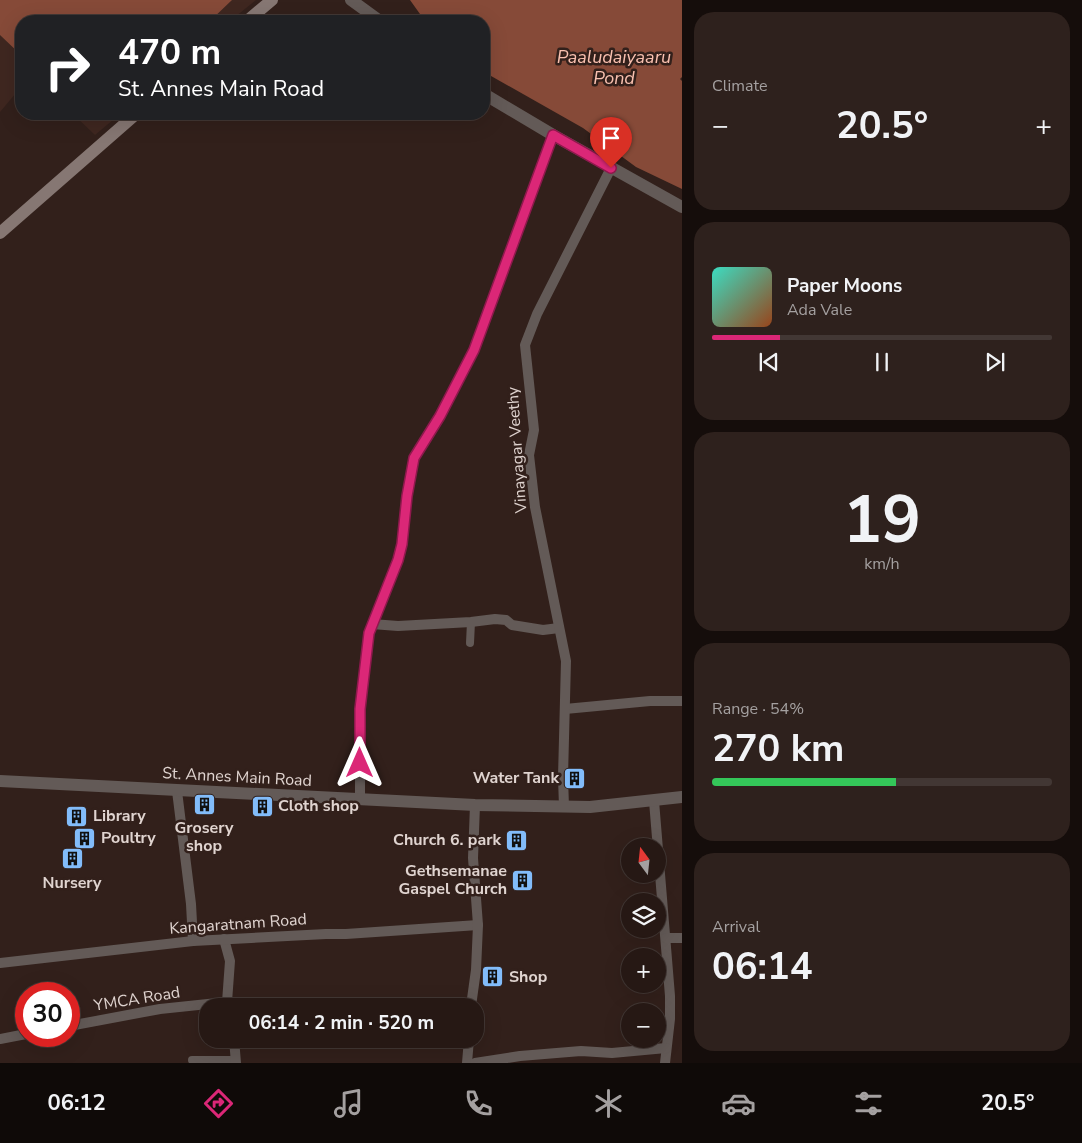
<!DOCTYPE html>
<html lang="en">
<head>
<meta charset="utf-8">
<style>
	:root { --surface:#261814; --page:#2e211d; --text:#f1f3f6; --muted:#a4a0a0; --line:#423734; --accent:#db2777 }
	body { margin:0; font-family:"Nunito Sans",sans-serif; background:var(--page); color:var(--text); height:100vh; display:flex; flex-direction:column; font-size:19px; white-space:nowrap }
	* { box-sizing:border-box; margin:0 }
	p { font-size:16px; color:var(--muted) }
	.icon { flex:none; width:28px; height:28px; fill:none; stroke:currentColor; stroke-width:2; stroke-linecap:round; stroke-linejoin:round }
	.map { position:relative; flex:1; overflow:hidden }
	.details { display:flex; flex-direction:column; gap:12px; padding:12px; background:#150d0b; width:400px }
	.details>* { flex:none }
	.guide { position:absolute; left:15px; top:15px; width:475px; height:105px; border-radius:20px; box-shadow:0 5px 20px #0002,0 0 0 1px var(--line); background:#202124; color:#fff; overflow:hidden }
	.needle { width:32px; rotate:345deg }
	.tools { position:absolute; left:621px; top:838px; display:grid; gap:10px }
	.tools a { display:grid; place-items:center; width:45px; height:45px; border-radius:50%; background:var(--surface); box-shadow:0 5px 20px #0002,0 0 0 1px var(--line); font-size:25px }
	.speed { position:absolute; left:15px; top:982px; display:flex; gap:10px; font-size:25px; font-weight:700; text-align:center }
	.speed>* { display:grid; place-content:center; width:65px; height:65px; border-radius:50%; background:var(--surface); box-shadow:0 5px 20px #0002,0 0 0 1px var(--line); line-height:1 }
	.speed .limit { border:8px solid #d22; background:#fff; color:#111 }
	.pin { position:absolute; display:grid; place-items:center; width:42px; height:42px; color:#fff; margin:-51px -21px; border-radius:50% 50% 50% 0; rotate:-45deg; box-shadow:0 0 5px #0007 }
	.pin .icon { rotate:45deg }
	.me { position:absolute; width:55px; margin:-28px; rotate:0deg; stroke-linejoin:round; filter:drop-shadow(0 0 4px #0008) }
	.turn { display:flex; align-items:center; gap:18px; height:105px; padding:0 20px; font-size:22px }
	.turn .icon { width:65px; height:65px; stroke-width:2.5 }
	.turn b { display:block; font-size:35px; line-height:42px }
	.big { font-size:38px; font-weight:700; line-height:1.1 }
	.details .card { flex:1; display:flex; flex-direction:column; justify-content:center; gap:8px; min-width:0; padding:0 18px; border-radius:20px; background:var(--page) }
	.details .dial { align-items:center; gap:0 }
	.dial b { font-size:65px; line-height:1 }
	.song { display:flex; align-items:center; gap:15px }
	.cover { width:60px; height:60px; border-radius:8px; background:linear-gradient(135deg,hsl(170 70% 55%),hsl(20 70% 35%)) }
	.played { height:5px; border-radius:2px; background:linear-gradient(90deg,var(--accent) 20%,var(--line) 20%) }
	.keys { display:flex; justify-content:space-around; direction:ltr }
	.heat { display:flex; justify-content:space-between; align-items:center; font-size:28px; direction:ltr }
	.charge { height:8px; border-radius:4px; background:linear-gradient(90deg,#34c759 54%,var(--line) 0) }
	.trip { position:absolute; left:199px; top:998px; width:285px; height:50px; border-radius:20px; background:var(--surface); box-shadow:0 5px 20px #0002,0 0 0 1px var(--line); font-weight:700; line-height:50px; text-align:center }
	.dock { display:flex; height:80px; justify-content:space-around; align-items:center; background:#0f0a08; color:var(--muted) }
	.dock .icon { width:35px; height:35px }
	.dock .on { color:var(--accent) }
	.dock b { font-size:22px; color:var(--text) }
	main { display:flex; flex:1; min-height:0 }
	.map>svg:first-child { display:block }
</style>
</head>
<body>
<main>
<div class="map">
<svg width="682" height="1063" viewBox="0 0 682 1063">
	<rect width="100%" height="100%" fill="#32201b"/>
	<!-- built -->
	<g fill="#3f2720">
		<path d="M0,0H256L230,21H21V87L0,112Z"/>
		<path d="M73,114H120L95,135Z"/>
	</g>
	<!-- water -->
	<g fill="#864a38">
		<path d="M0,0H232L210,21H21V55L0,35Z"/>
		<path d="M410,0H682V77L680,79L682,81V189L636,167L583,128L484,72V21H425Z"/>
	</g>
	<g fill="none" stroke-linecap="round" stroke-linejoin="round">
		<!-- pedestrian -->
		<g stroke="#635a57" stroke-width="8">
			<path d="M470,643L471,622"/>
			<path d="M192,1060H236"/>
		</g>
		<!-- minor -->
		<g stroke="#635a57" stroke-width="10">
			<path d="M372,624L398,626L471,622L495,619L506,620L512,625L543,630L559,628"/>
			<path d="M565,709L650,701H682"/>
			<path d="M177,791L191,904L193,941"/>
			<path d="M360,799V709L369,633L398,560L402,544L407,496L414,458L440,416L474,350L553,135"/>
			<path d="M654,801L670,996V1019L665,1063"/>
			<path d="M564,807L563,777L566,661L535,507L529,455L534,430L525,345L537,314L611,168"/>
			<path d="M666,938H682"/>
			<path d="M224,939L230,961L227,1002L230,1006"/>
			<path d="M0,963L193,941L326,934H346L478,925"/>
			<path d="M471,1006L476,970L478,925L473,858L475,805"/>
			<path d="M69,1026L160,1009L227,1002L269,1006"/>
			<path d="M0,1039L26,1034"/>
			<path d="M234,1039L236,1063"/>
			<path d="M467,1063L469,1039"/>
			<path d="M475,1063L520,1056L581,1051L612,1053L666,1048"/>
		</g>
		<!-- tertiary -->
		<g stroke="#635a57" stroke-width="12">
			<path d="M351,0L380,21"/>
			<path d="M484,94L553,135L682,207"/>
			<path d="M0,781L475,805L590,807L682,797"/>
		</g>
		<!-- secondary -->
		<g stroke="#867773" stroke-width="12">
			<path d="M247,21L272,0"/>
			<path d="M0,233L136,114"/>
		</g>
	</g>
	<g fill="none" stroke-linecap="round" stroke-linejoin="round">
		<defs>
			<path id="route" d="M360,763V709L369,633L398,560L402,544L407,496L414,458L440,416L474,350L553,135L611,168"/>
		</defs>
		<!-- route casing -->
		<use href="#route" stroke="#8e194d" stroke-width="12"/>
		<!-- route -->
		<use href="#route" stroke="#db2777" stroke-width="9"/>
	</g>
	<!-- icons -->
	<defs>
		<symbol id="building-square" viewBox="-11 -11 22 22"><rect x="-9" y="-9" width="18" height="18" rx="4" fill="#82bcfa" stroke="#32201b"/><path d="M-4-6H4V6H1V3H-1V6H-4ZM-2.5-4.3h1.7v1.8h-1.7ZM.8-4.3h1.7v1.8H.8ZM-2.5-1h1.7V.8h-1.7ZM.8-1h1.7V.8H.8Z" fill="#111"/></symbol>
	</defs>
	<g fill-rule="evenodd">
		<use href="#building-square" x="562" y="766" width="25" height="25"/>
		<use href="#building-square" x="192" y="792" width="25" height="25"/>
		<use href="#building-square" x="250" y="794" width="25" height="25"/>
		<use href="#building-square" x="64" y="804" width="25" height="25"/>
		<use href="#building-square" x="72" y="826" width="25" height="25"/>
		<use href="#building-square" x="504" y="828" width="25" height="25"/>
		<use href="#building-square" x="60" y="846" width="25" height="25"/>
		<use href="#building-square" x="510" y="868" width="25" height="25"/>
		<use href="#building-square" x="480" y="964" width="25" height="25"/>
	</g>
	<g text-anchor="middle" dominant-baseline="central" stroke-width="5" stroke-linejoin="round" paint-order="stroke">
		<!-- street labels -->
		<g font-size="16" fill="#e0d4d0" stroke="#32201b">
			<text transform="translate(517 450) rotate(-94)">Vinayagar Veethy</text>
			<text transform="translate(237 777) rotate(3)">St. Annes Main Road</text>
			<text transform="translate(238 924) rotate(-4)">Kangaratnam Road</text>
			<text transform="translate(137 999) rotate(-9)">YMCA Road</text>
		</g>
		<!-- poi labels -->
		<g font-size="16" font-weight="bold" fill="#e0d4d0" stroke="#32201b" text-anchor="start">
			<text x="559" y="778" text-anchor="end">Water Tank</text>
			<text x="278" y="806">Cloth shop</text>
			<text x="93" y="816">Library</text>
			<text x="204" y="828" text-anchor="middle">Grosery<tspan x="204" dy="18">shop</tspan></text>
			<text x="101" y="838">Poultry</text>
			<text x="501" y="840" text-anchor="end">Church 6. park</text>
			<text x="507" y="871" text-anchor="end">Gethsemanae<tspan x="507" dy="18">Gaspel Church</tspan></text>
			<text x="72" y="883" text-anchor="middle">Nursery</text>
			<text x="509" y="977">Shop</text>
		</g>
		<!-- water labels -->
		<g font-size="18" font-style="italic" fill="#fac1b0" stroke="#32201b">
			<text x="614" y="57">Paaludaiyaaru<tspan x="614" dy="21">Pond</tspan></text>
		</g>
	</g>
</svg>
<div class="tools">
<a><svg class="needle" viewBox="-14 -14 28 28"><path d="M0-13l5 13h-10z" fill="#e53935"/><path d="M0 13l5-13h-10z" fill="#a4a0a0"/></svg></a>
<a><svg class="icon" aria-label="layers" viewBox="0 0 24 24"><path d="M12 4l9 5-9 5-9-5zM3 14l9 5 9-5"/></svg></a>
<a>+</a>
<a>−</a>
</div>
<div class="speed"><div class="limit">30</div></div>
<div class="pin" style="left:611px;top:168px;background:#d93025"><svg class="icon" aria-label="arrive" viewBox="0 0 24 24"><path d="M6 21V4h12l-3 4 3 4H6"/></svg></div>
<svg class="me" style="left:360px;top:763px" viewBox="-20 -20 40 40"><path d="M0-17L14 15 0 8-14 15z" fill="#db2777" stroke="#fff" stroke-width="4"/></svg>
<div class="trip">06:14 · 2 min · 520 m</div>
<div class="guide">
<div class="turn"><svg class="icon" aria-label="right" viewBox="0 0 24 24"><path d="M7 20v-9h11M14 6l5 5-5 5"/></svg><div><b>470 m</b>St. Annes Main Road</div></div>
</div>
</div>
<section class="details">
<div class="card"><p>Climate</p>
<div class="heat"><a>−</a><b class="big">20.5°</b><a>+</a></div>
</div>
<div class="card">
<div class="song"><i class="cover"></i><div><b>Paper Moons</b><p>Ada Vale</p></div></div>
<div class="played"></div>
<div class="keys"><svg class="icon" aria-label="previous" viewBox="0 0 24 24"><path d="M18 5L8 12l10 7zM5 5v14"/></svg><svg class="icon" aria-label="pause" viewBox="0 0 24 24"><path d="M8 5v14M16 5v14"/></svg><svg class="icon" aria-label="next" viewBox="0 0 24 24"><path d="M6 5l10 7-10 7zM19 5v14"/></svg></div>
</div>
<div class="card dial"><b>19</b><p>km/h</p></div>
<div class="card"><p>Range · 54%</p><b class="big">270 km</b><div class="charge"></div></div>
<div class="card"><p>Arrival</p><b class="big">06:14</b></div>
</section>
</main>
<nav class="dock">
<b>06:12</b>
<svg class="icon on" aria-label="directions" viewBox="0 0 24 24"><path d="M12 3l9 9-9 9-9-9zM9 14v-3h6M13 9l2 2-2 2"/></svg>
<svg class="icon" aria-label="music" viewBox="0 0 24 24"><path d="M9 18V5l10-2v13"/><circle cx="6" cy="18" r="3"/><circle cx="16" cy="16" r="3"/></svg>
<svg class="icon" aria-label="phone" viewBox="0 0 24 24"><path d="M5 4h4l2 5-3 2q2 4 5 5l2-3 5 2v4C11 20 4 13 5 4z"/></svg>
<svg class="icon" aria-label="climate" viewBox="0 0 24 24"><path d="M12 3v18M4 7l16 10M4 17L20 7"/></svg>
<svg class="icon" aria-label="car" viewBox="0 0 24 24"><path d="M5 17H2v-5l4-1 3-4h7l3 4 3 1v5h-3M9 17h6M6 11h13"/><circle cx="7" cy="17" r="2"/><circle cx="17" cy="17" r="2"/></svg>
<svg class="icon" aria-label="filters" viewBox="0 0 24 24"><path d="M4 7h16M4 17h16"/><circle cx="9" cy="7" r="2"/><circle cx="15" cy="17" r="2"/></svg>
<b>20.5°</b>
</nav>
</body>
</html>
